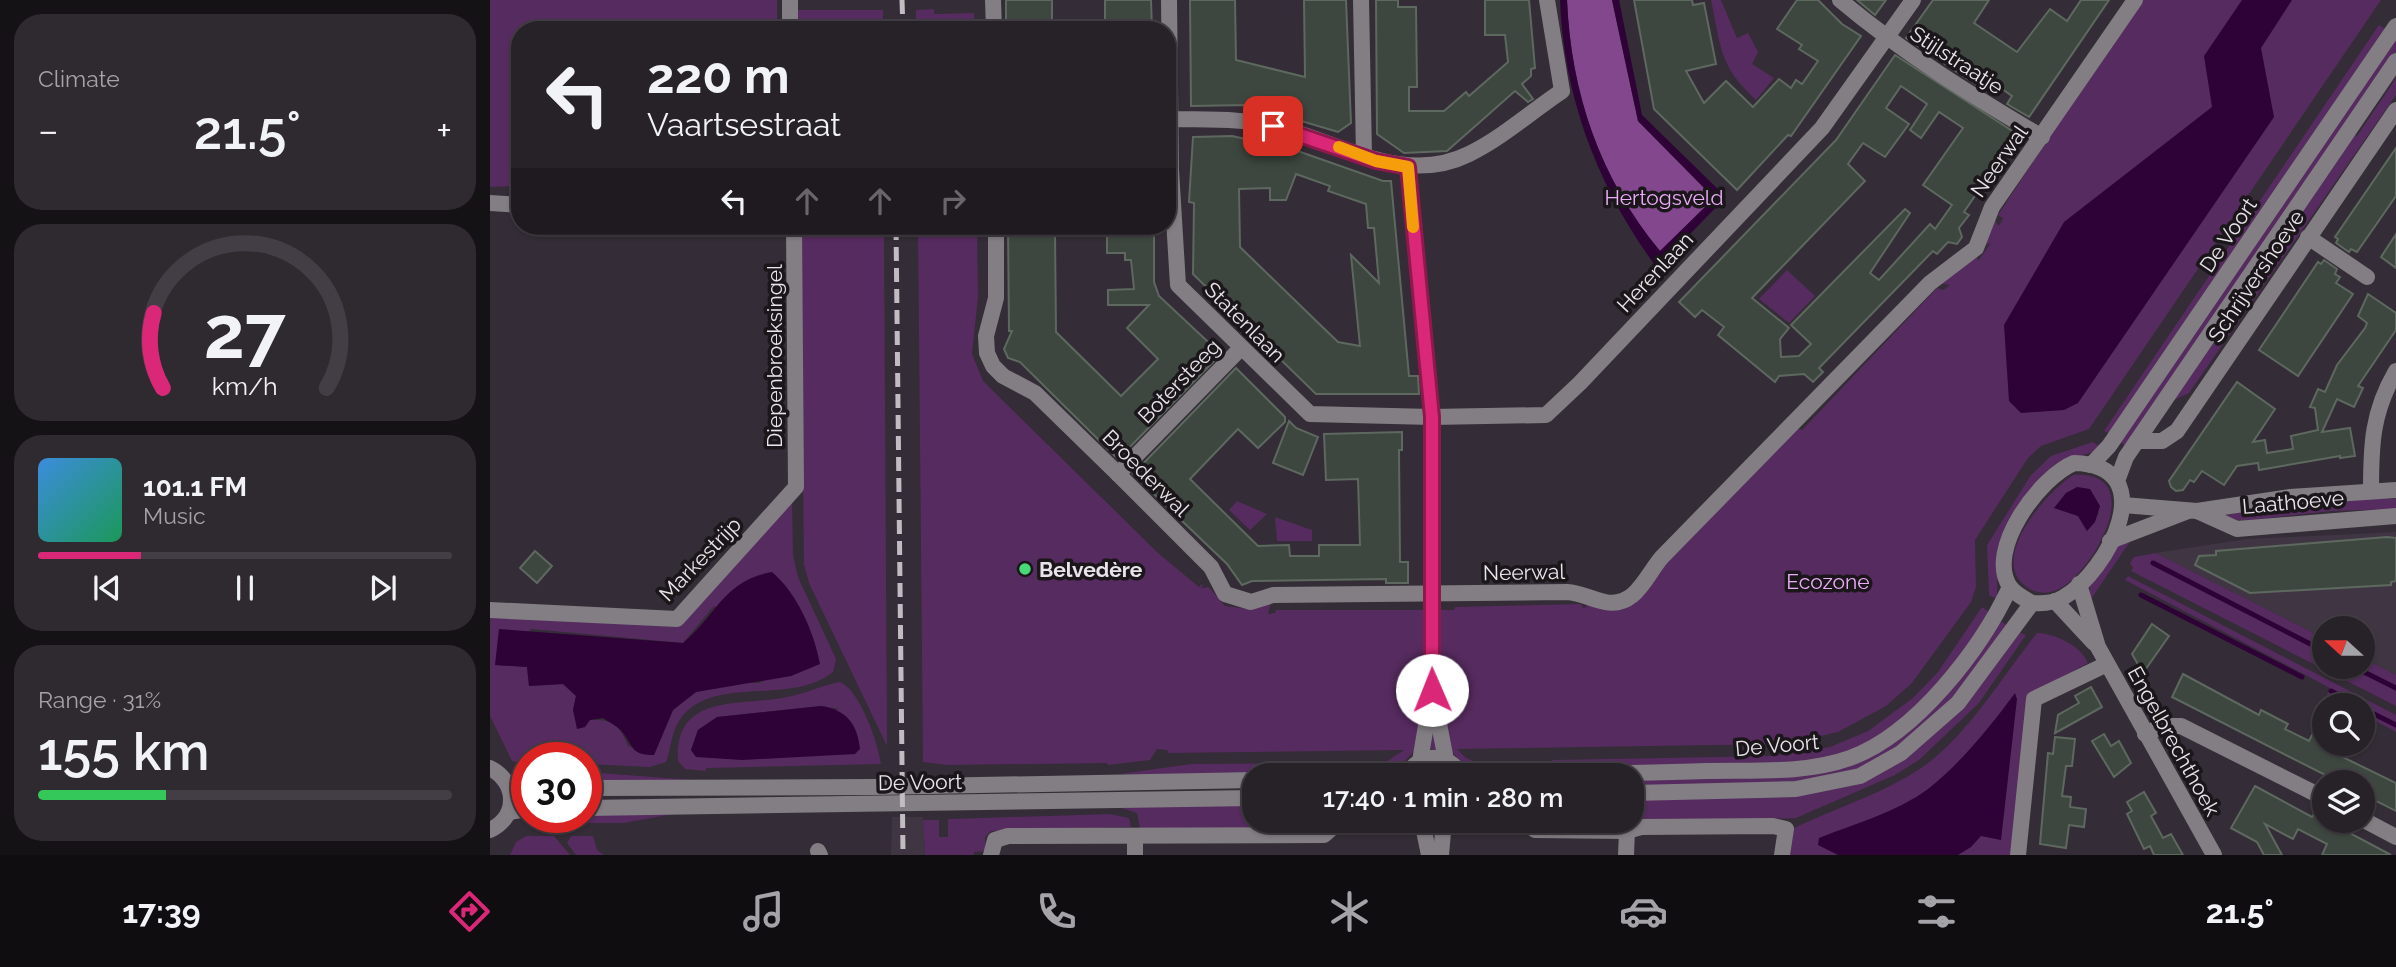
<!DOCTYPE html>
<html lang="en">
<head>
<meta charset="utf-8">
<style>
	:root { --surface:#272128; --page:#2f2930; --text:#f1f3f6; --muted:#a4a3a8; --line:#433e45; --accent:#db2777 }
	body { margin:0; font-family:Raleway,sans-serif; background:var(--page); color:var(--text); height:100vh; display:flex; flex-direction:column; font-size:26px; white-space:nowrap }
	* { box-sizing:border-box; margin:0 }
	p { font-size:23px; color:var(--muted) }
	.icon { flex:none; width:38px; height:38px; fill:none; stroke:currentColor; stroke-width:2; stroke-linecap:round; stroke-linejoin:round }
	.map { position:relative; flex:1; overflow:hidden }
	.details { display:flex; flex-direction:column; gap:14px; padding:14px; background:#151216; width:490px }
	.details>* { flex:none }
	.top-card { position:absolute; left:21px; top:21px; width:665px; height:214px; border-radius:28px; box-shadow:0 2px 5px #0004,0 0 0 2px var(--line); background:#272128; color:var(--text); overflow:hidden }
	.needle { width:46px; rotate:291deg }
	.buttons { position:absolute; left:1822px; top:616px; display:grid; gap:14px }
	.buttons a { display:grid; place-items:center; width:63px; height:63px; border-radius:50%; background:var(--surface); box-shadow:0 2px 5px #0004,0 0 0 2px var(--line); font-size:35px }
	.speed { position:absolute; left:21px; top:742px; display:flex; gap:14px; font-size:35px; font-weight:700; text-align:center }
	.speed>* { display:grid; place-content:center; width:91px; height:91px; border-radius:50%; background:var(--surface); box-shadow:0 2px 5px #0004,0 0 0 2px var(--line); line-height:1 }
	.speed .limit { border:10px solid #d22; background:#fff; color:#111 }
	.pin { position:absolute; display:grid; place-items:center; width:60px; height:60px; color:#fff; margin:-30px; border-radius:14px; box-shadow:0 4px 10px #0006 }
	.me { position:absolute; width:77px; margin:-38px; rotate:359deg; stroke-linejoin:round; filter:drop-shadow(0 0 5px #0008) }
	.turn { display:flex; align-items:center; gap:24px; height:147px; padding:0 21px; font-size:32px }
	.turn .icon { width:91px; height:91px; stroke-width:2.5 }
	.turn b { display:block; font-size:49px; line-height:60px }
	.lanes { display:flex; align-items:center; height:66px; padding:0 21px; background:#0003; justify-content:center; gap:35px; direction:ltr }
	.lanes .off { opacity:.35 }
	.big { font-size:52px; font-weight:600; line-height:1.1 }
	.details .card { flex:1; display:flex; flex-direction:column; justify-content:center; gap:10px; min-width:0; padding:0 24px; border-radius:28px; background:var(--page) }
	.details .dial { align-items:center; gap:0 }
	.dial svg { height:182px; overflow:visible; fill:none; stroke:var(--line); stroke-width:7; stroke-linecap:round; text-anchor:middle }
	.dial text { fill:var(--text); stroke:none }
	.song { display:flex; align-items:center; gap:21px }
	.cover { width:84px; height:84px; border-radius:10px; background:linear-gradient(135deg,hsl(210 70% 55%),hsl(150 70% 35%)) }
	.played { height:7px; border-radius:4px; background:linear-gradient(90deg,var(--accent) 25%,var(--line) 25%) }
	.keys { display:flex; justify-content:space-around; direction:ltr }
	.heat { display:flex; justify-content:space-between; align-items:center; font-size:38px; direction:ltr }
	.charge { height:10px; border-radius:5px; background:linear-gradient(90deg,#34c759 31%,var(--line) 0) }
	.trip { position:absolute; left:752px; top:763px; width:402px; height:70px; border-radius:28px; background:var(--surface); box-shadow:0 2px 5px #0004,0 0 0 2px var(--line); font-weight:600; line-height:70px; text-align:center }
	.tabs { display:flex; height:112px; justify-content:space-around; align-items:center; background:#100d10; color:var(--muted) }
	.tabs .icon { width:49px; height:49px }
	.tabs .current { color:var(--accent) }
	.tabs b { font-size:32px; color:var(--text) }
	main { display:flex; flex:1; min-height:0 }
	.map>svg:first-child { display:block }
</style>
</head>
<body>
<main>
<section class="details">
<div class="card"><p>Climate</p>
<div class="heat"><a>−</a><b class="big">21.5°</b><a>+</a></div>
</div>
<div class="card dial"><svg viewBox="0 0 100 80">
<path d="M14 69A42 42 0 1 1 86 69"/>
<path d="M14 69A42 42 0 0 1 10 36" stroke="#db2777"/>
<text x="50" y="56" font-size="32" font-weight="700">27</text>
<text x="50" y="72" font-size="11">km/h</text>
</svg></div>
<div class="card">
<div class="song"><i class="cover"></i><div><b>101.1 FM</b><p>Music</p></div></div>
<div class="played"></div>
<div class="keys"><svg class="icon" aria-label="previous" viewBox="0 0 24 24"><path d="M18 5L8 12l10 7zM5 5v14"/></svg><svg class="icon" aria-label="pause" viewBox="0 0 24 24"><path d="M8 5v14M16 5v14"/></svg><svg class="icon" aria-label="next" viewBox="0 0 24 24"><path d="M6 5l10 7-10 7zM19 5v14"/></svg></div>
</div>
<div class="card"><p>Range · 31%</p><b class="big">155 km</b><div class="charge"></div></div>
</section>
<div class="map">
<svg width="1906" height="855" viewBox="0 0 1906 855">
	<rect width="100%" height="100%" fill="#342c36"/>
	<!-- built -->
	<g fill="#403643">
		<path d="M1906,532V675L1873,658L1872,628H1834V638L1666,553L1757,539Z"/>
		<path d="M402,817H433L435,855H401Z"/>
	</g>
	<!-- green -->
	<g fill="#562b5f" fill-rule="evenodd">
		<path d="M0,0H287V30H30V186L0,187Z"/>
		<path d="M1221,0H1231L1247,38L1258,33L1268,52L1262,64L1284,78L1266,100C1229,66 1231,47 1221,0Z"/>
		<path d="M1649,0H1891L1599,429L1551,446L1538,458L1485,540L1486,587L1481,602L1422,683L1396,706L1348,732L1297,744L967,749L976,758L990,764L991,771L972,763L959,749H926L912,764L894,770L896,762L914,750L679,753L677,750L667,749L660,760L618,765L617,763L457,765L433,762L428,226H487L488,297L482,354L493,381L668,553L709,587L713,583L711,588L719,587L735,606L760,609L781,602L778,614L785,613L786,610H964L965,607L1091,604L1093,608L1097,607L1094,601L1109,606L1167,578L1169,571L1306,428L1312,430L1447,288L1453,290L1460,285L1446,283L1487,257L1488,261L1501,243L1492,246L1502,216L1509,226L1513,218L1508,215Z"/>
		<path d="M444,9V14L484,13V30H426V10Z"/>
		<path d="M307,10H393V30H308Z"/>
		<path d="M1889,25L1898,31L1622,435L1614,431Z"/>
		<path d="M1906,37V52L1638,447L1630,442Z"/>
		<path d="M1906,78V95L1699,393L1682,401L1863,133L1867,136Z"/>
		<path d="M310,226H394L397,746L319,583L314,564Z"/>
		<path d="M1297,270L1325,296L1299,323L1269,299Z"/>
		<path d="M1603,442L1611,447L1609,450L1565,464L1547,486L1508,548L1507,599L1499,595L1497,545L1541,475L1561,456Z"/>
		<path d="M1583,475C1660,470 1604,572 1569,589C1559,594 1547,594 1538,588C1496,561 1556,492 1583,475ZM1576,493L1609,513L1597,531L1588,516L1565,508Z"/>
		<path d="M302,497L303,555L308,577L346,659L343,672C300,707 220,673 189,721C181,733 181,749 176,762L160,767L96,764V758H37V764L22,761L0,716V618L10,616L188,627ZM305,599L327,653L269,683H241L206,692L183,710L164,755L138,746C127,716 113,720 87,720L83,710L86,696L73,684L39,686L37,667L5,665L41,629L193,643L223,607Z"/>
		<path d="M1860,499H1906V509L1842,511L1751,521L1733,516L1774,507Z"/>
		<path d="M747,501L777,514L760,530L739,510Z"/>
		<path d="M785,517L822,530V541H787Z"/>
		<path d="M1645,534L1599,602L1600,583L1625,545Z"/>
		<path d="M1666,553L1834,638V667H1872L1873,658L1906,675V706L1641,571L1643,568L1640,563L1644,557Z"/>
		<path d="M1638,576L1906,715V732L1873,714L1872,705H1857L1837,695L1840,688L1635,580Z"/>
		<path d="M1492,607L1500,613L1445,692L1379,744L1327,762L1088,771L1087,766H1062V760L1282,756L1340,747L1378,731L1423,698L1448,672Z"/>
		<path d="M1509,620L1518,626L1478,682L1432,732L1368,770L1332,780L1143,790V778L1300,776L1398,743Z"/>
		<path d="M1524,631L1536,635L1489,703L1429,760L1405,775L1306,818L1056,827L1042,821H1143V798L1304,795L1426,749Z"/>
		<path d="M1547,633C1566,634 1590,645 1598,663L1542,693L1522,855H1300L1304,828C1346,808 1392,794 1431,768C1477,737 1513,675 1547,633Z"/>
		<path d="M349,682C369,687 389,745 391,764L216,768V771L195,769L188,761C184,694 248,706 292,698C312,695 330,686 349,682ZM331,706L349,709L212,757H206L201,750L208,730L227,717Z"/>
		<path d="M880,763V771L858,774H630L701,764Z"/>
		<path d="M96,772L215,781L96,785Z"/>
		<path d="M765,803V821H841L833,829H650L647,813L628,807Z"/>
		<path d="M96,811L194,812L134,823H52V817H96Z"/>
		<path d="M620,814L639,818L641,827L501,831L495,837L496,851L484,852V855H435L433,820H449V837H458V819Z"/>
		<path d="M36,836H64L80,855H20L26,842Z"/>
		<path d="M81,836H103L107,850L114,855H86L77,843Z"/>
	</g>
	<!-- forest -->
	<path fill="#82478d" d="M1077,0H1122L1148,121L1225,199L1170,251C1110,179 1081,94 1077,0Z"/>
	<!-- water -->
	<g fill="#2e0236">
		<path d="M1070,0H1077C1081,93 1110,178 1170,251L1224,198L1148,121L1122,0H1129L1152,115L1236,197L1167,268C1108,188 1074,99 1070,0Z"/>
		<path d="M1752,0H1802L1771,48L1784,117L1588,403L1574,410L1531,413L1519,401L1514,325L1574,222L1722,107L1714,56Z"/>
		<path d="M1587,487L1600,489L1610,506L1605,522L1597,531L1588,516L1564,508L1576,493Z"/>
		<path d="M282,572C307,593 324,632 330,664L301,676L206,692L183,710L164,755C142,755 144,748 133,733C128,726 120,723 113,718L100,720L95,727L87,729L83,710L86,696L73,684L39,686L37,667L5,665L9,629L193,643C227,615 233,581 282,572Z"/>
		<path d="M1525,693L1527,699L1511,840L1491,836L1481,847L1468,855H1348L1328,845L1329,838C1364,824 1407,812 1438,789C1471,763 1500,727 1525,693Z"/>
		<path d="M331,706C357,710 367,724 370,749L365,754L252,760L206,757L201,750L208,730L227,717Z"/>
	</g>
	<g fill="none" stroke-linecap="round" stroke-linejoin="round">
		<!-- stream -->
		<g stroke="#2e0236" stroke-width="5">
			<path d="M1663,563L1834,651"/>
			<path d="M1651,595L1812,677"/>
			<path d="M1864,667L1906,688"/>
			<path d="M1841,691L1867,705"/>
			<path d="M1872,708L1906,725"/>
		</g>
	</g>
	<!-- building -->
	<g fill="#3d473f" stroke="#5d685f" stroke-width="2" fill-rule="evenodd">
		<path d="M516,0H562V29L516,30Z"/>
		<path d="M615,0H661L662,30H615Z"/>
		<path d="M700,0H745L746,60L815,77L814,0H856L861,123L848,132L757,105L701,106Z"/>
		<path d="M886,0H908V7H926L927,87H919V111H954L976,92L979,96L1018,62L1015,35H995V0H1039L1045,68L1041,69V76L1032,84L1043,99L1038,102L1025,91L957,151L914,153L887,134Z"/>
		<path d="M1144,0H1202L1203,5L1214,3L1226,64L1196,71L1214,103L1236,81L1263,107L1289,79L1301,88L1306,80L1312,84L1328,61L1309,49L1312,45L1287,29L1307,0H1328L1352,24L1371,36L1301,136L1298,135L1247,190L1164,109Z"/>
		<path d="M1367,0H1396L1385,15Z"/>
		<path d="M1443,0H1499L1484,23L1527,52L1560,9L1577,21L1591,0H1619L1539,117L1517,104L1522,96L1502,82L1496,91L1416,38Z"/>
		<path d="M1405,55L1527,134L1474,212L1479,215L1469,228L1472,237L1467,244L1458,242L1447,254L1443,251L1329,368L1333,372L1323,382L1314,374L1289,376L1285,382L1228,335L1234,327L1212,310L1205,317L1189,302L1346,140ZM1411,86L1437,104L1420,130L1431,138L1449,112L1473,128L1433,185L1462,205L1445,229L1440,224L1389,280L1380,273L1420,213L1415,209L1301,325L1321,344L1309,356L1291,357L1290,339L1299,328L1262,298L1375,181L1358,164L1373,143L1395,157L1419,124L1396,108Z"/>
		<path d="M742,136L802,149L893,181H901L919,376H928L929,394H826L703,274L704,203L699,202L703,137ZM806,174L840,186L838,191L876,204L878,228H884L889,283L861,255L870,346L848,342L750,247L749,189L780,188V200H796Z"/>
		<path d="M1906,148V196L1867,252L1861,249L1859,252L1846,243L1848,239L1845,237Z"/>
		<path d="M518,226H547V229L565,232L566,332L631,396L668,359L637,328L659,305H618V290L644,289L641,260H635V253H617V231H621V228L664,226V282L669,296L731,354L628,459L530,362L518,358L514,349L522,331H519Z"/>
		<path d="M1906,234V268L1891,257Z"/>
		<path d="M1834,260L1847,269L1845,274L1850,277L1846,283L1863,294L1808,376L1769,350L1828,262L1831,264Z"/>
		<path d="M1878,294L1906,313V330L1868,386L1873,388L1864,407L1847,399L1832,432L1860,428L1865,456L1850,458V456L1769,470L1768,463L1747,466L1734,485L1712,471L1704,482L1700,480L1693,490L1686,491L1681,487L1679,481L1747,382L1785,409L1763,442L1775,440L1777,453L1803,449L1801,436L1828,430L1825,408L1820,407L1828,389L1835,392L1847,365L1875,328L1877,323L1868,316Z"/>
		<path d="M746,368L795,417V422L768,448L748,429L700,479L768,546L799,545L800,556H829V545H870L868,479L836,480L834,434L912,432V450H909L910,562H918V583H896V579L762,581L752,585L737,564L643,474Z"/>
		<path d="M799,421L806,428L828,437L813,475L783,463Z"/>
		<path d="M1897,537L1906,538V581L1901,582V585L1760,593L1705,565L1709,556L1726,555V551Z"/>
		<path d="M45,551L62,566L47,583L30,568Z"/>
		<path d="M1662,624L1679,636L1653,673L1642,654Z"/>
		<path d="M1693,674L1769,715L1771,710L1798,724L1795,729L1819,741L1824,731L1834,736V748L1906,783V811L1872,794V782H1849L1682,697Z"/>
		<path d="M1601,687L1612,707L1565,733L1568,715L1589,703L1585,696Z"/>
		<path d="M1614,734L1621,746L1629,741L1641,763L1624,777L1602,741Z"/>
		<path d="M1565,737L1585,739L1582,766H1576L1572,796L1581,797L1580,807L1596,809L1594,827L1579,825L1576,848L1550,844L1558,753L1563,754Z"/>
		<path d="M1765,786L1822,817L1824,814L1901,855H1832L1837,844L1808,829L1803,839L1775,824L1792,855H1774L1767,842L1741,828Z"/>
		<path d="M1654,792L1666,813L1661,816L1673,838L1681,834L1693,855H1664L1660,846L1654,849L1637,814L1642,811L1637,802Z"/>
	</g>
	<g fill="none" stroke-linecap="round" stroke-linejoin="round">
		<!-- minor -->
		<g stroke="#827e83" stroke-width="16">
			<path d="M300,0V30"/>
			<path d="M503,0L504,30"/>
			<path d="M679,0L681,170L688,285L820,414L942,417L1056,415L1090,383L1332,128L1423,0"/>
			<path d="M871,0L874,155"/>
			<path d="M1350,0C1413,53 1481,95 1552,137"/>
			<path d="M681,119C717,120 753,118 788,127C850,143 915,186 979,154C1012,138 1042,111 1072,91L1057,0"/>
			<path d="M918,167L942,417V690L930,761"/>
			<path d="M0,203L30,205"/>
			<path d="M216,226H217"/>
			<path d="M506,226V298L496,336L497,353L503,366L513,376L545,393L628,474L721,567L735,594L761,602L783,595L1077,592C1091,593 1101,599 1115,602C1146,608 1156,575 1172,557L1440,283L1486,248L1502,207L1645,0"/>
			<path d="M1818,237L1877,277"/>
			<path d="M1647,441H1672L1687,431L1906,110"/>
			<path d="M1584,463C1674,465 1618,572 1574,597C1564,603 1553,604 1542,603C1535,599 1525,594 1520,587C1495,550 1550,477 1584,463Z"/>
			<path d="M1601,465L1619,446L1906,26"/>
			<path d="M628,474L751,348"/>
			<path d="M1627,481L1636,457L1906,61"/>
			<path d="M1881,490C1881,445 1882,412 1906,371"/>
			<path d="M1633,505L1707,511L1800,497L1906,490"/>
			<path d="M1707,511L1747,529L1906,516"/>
			<path d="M1620,541L1698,511"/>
			<path d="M1589,584L1608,647L1724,855"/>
			<path d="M1565,601L1604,643"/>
			<path d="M0,610L187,619L306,487L304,226"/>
			<path d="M945,703L956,760"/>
			<path d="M1655,734L1672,726H1691L1834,798"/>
			<path d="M0,768C27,782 29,816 0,830"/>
			<path d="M969,771L991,775"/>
			<path d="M917,775C929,752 959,752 971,775"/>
			<path d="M1020,775C1086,774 1152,773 1217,771C1264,770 1315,774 1360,758C1426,734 1491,649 1520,587"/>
			<path d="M96,788L384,787L765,780"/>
			<path d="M1143,793L1306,789L1370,776L1411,753L1468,703L1542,603"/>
			<path d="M96,808L765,798"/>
			<path d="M19,812L37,809"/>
			<path d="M1872,819L1906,837"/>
			<path d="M932,821L939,855"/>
			<path d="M1035,821L1045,830L1137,831L1151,827L1283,826L1296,829L1292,855"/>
			<path d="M645,836V855"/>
			<path d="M328,851L330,855"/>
			<path d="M501,855L505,840L518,836L834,835L850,821"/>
			<path d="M951,855L954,821"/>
			<path d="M1136,855L1137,831"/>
			<path d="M1528,855L1544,699L1617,664"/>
		</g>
		<!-- rail -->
		<g stroke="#c1bbc2" stroke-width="5" stroke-dasharray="14 7" stroke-linecap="butt">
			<path d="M412,0L413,30"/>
			<path d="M406,226L413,855"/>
		</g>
	</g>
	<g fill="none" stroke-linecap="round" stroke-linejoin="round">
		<defs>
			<path id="route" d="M783,126L886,161L918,167L942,417V690"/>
		</defs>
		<!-- route casing -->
		<use href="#route" stroke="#8e194d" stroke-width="18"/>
		<!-- route -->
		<use href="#route" stroke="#db2777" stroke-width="12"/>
		<!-- slow -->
		<path stroke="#f59e0b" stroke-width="12" d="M849,147L886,161L918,167L923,227"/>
	</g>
	<!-- markers -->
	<circle fill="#48d779" stroke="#1a161a" stroke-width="2.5" cx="535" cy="569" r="7"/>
	<g text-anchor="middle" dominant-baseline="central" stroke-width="7" stroke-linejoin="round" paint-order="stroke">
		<!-- street labels -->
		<g font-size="21" fill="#e9e4ea" stroke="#1a161a">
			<text transform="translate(1467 60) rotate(33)">Stijlstraatje</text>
			<text transform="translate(1509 161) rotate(-55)">Neerwal</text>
			<text transform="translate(1738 235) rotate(-56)">De Voort</text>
			<text transform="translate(1165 272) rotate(-47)">Herenlaan</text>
			<text transform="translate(1766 276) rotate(-56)">Schrijvershoeve</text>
			<text transform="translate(755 322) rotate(45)">Statenlaan</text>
			<text transform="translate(284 356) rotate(-90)">Diepenbroeksingel</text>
			<text transform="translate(689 381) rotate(-46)">Botersteeg</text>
			<text transform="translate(656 473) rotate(45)">Broederwal</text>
			<text transform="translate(1803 502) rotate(-5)">Laathoeve</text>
			<text transform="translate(210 559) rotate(-46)">Markestrijp</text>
			<text transform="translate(1034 572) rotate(-1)">Neerwal</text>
			<text transform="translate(1684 741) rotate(61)">Engelbrechthoek</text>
			<text transform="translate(1287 745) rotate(-5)">De Voort</text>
			<text transform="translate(430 782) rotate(-1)">De Voort</text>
		</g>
		<!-- park labels -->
		<g font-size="21" fill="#ebacf8" stroke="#1a161a">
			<text x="1174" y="197">Hertogsveld</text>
			<text x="1338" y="581">Ecozone</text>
		</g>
		<!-- poi labels -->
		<g font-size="21" font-weight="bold" fill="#e9e4ea" stroke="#1a161a" text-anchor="start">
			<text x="549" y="569">Belvedère</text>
		</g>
	</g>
</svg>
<div class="buttons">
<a><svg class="needle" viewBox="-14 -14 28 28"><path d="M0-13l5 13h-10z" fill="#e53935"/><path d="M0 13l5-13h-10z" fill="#a4a3a8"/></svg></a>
<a><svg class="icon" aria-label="search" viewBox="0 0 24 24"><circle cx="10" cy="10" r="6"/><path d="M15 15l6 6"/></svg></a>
<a><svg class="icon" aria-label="layers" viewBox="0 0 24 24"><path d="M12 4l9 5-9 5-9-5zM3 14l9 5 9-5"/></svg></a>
</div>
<div class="speed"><div class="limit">30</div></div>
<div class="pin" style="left:783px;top:126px;background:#d93025"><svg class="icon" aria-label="arrive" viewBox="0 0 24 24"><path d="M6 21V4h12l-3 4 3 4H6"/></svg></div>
<svg class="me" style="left:942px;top:690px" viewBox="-20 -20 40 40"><circle r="19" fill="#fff"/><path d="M0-13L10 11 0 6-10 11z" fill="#db2777"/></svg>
<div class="trip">17:40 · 1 min · 280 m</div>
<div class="top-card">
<div class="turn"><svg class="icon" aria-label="left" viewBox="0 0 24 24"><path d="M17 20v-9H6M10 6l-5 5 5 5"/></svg><div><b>220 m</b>Vaartsestraat</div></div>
<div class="lanes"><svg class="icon" aria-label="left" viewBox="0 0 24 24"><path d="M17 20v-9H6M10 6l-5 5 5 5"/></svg><svg class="icon off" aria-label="ahead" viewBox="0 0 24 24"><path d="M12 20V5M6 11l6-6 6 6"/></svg><svg class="icon off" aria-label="ahead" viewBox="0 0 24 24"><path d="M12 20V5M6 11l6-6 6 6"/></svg><svg class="icon off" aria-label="right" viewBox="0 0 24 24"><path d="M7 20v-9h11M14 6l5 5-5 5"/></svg></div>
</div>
</div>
</main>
<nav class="tabs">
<b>17:39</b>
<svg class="icon current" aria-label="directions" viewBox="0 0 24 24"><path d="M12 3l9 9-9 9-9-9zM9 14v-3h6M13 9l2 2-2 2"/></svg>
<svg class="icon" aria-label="music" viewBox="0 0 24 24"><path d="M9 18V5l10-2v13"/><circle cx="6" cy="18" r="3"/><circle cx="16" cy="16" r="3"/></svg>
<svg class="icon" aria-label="phone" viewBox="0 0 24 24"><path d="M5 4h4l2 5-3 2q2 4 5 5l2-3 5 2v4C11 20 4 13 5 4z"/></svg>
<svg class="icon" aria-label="climate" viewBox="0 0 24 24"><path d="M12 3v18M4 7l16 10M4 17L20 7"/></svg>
<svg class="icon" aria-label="car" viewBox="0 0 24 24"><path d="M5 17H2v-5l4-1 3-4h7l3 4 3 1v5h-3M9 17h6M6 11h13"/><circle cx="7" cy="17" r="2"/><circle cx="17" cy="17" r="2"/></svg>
<svg class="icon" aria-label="filters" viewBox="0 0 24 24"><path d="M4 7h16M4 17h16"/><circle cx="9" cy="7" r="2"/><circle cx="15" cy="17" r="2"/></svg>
<b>21.5°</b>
</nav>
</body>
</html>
